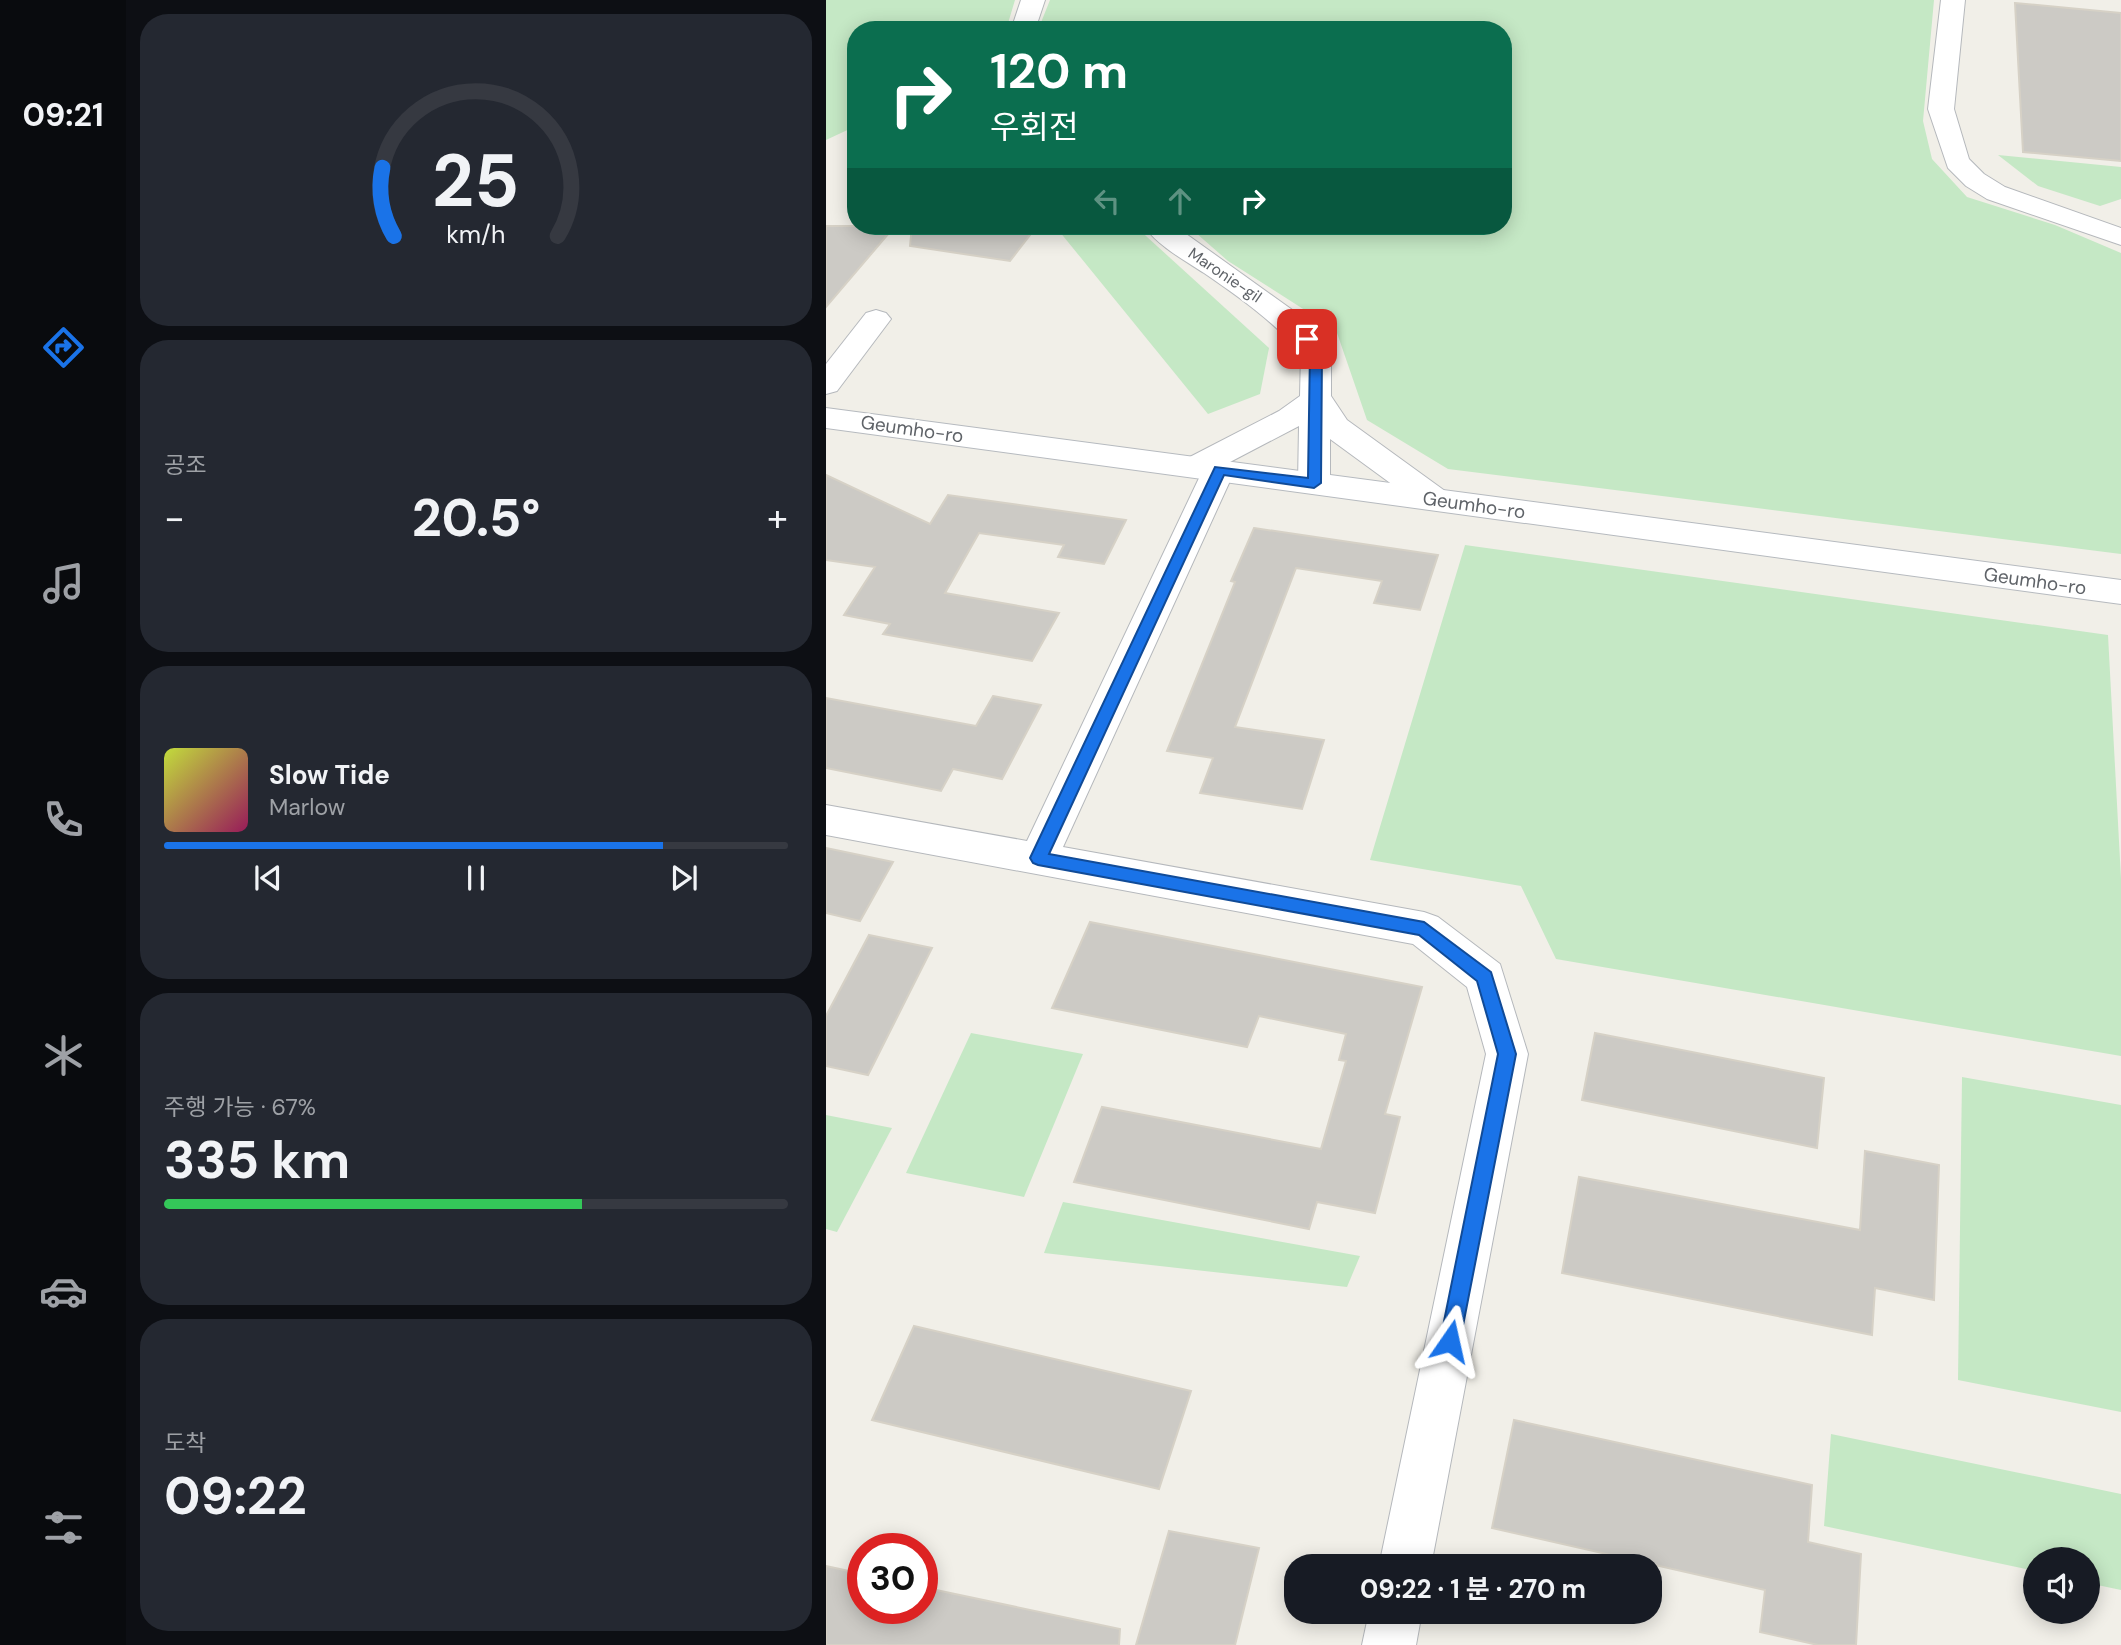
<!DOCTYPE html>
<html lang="ko">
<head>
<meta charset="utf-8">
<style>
	:root { --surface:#171b24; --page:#242831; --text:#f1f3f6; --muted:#9ea1a6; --line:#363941; --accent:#1a73e8 }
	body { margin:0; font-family:"DM Sans","Noto Sans KR",sans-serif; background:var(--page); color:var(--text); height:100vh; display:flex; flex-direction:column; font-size:26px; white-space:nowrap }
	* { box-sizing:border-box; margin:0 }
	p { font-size:23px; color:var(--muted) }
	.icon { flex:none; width:38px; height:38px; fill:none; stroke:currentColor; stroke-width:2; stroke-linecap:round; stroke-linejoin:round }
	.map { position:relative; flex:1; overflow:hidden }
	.sheet { display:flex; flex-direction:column; gap:14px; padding:14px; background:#0d0f14; width:700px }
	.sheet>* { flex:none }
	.top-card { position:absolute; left:21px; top:21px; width:665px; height:214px; border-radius:28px; box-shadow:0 4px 18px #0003; background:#0b6e4f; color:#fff; overflow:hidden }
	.fabs { position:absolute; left:1197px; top:1547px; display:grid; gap:14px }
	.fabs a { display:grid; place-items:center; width:77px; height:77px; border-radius:50%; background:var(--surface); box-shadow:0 4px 18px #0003; font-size:35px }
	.speed { position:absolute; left:21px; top:1533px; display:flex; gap:14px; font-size:35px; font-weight:700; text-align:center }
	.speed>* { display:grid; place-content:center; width:91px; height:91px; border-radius:50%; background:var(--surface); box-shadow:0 4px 18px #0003; line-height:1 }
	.speed .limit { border:10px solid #d22; background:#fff; color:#111 }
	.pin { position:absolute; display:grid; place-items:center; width:60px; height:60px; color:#fff; margin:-30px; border-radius:14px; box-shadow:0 4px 10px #0006 }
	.me { position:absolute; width:77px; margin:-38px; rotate:11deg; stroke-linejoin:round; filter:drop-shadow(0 0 5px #0008) }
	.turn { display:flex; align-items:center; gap:24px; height:147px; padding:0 28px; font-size:32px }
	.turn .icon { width:91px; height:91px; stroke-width:2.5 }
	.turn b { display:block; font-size:49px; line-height:60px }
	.lanes { display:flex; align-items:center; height:66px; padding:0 28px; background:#0003; justify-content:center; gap:35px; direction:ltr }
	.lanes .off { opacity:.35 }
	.big { font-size:52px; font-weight:700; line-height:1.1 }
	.sheet .card { flex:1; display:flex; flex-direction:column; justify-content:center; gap:10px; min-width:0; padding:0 24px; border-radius:28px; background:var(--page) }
	.sheet .dial { align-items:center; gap:0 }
	.dial svg { height:182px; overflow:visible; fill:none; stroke:var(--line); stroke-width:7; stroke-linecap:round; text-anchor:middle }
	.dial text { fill:var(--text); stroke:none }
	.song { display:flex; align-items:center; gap:21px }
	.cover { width:84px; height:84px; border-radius:10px; background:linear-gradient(135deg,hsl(70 70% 55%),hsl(330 70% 35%)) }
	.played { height:7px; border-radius:4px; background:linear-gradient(90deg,var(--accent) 80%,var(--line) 80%) }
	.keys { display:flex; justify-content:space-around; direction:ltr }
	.heat { display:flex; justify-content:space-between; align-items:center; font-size:38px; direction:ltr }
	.charge { height:10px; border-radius:5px; background:linear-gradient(90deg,#34c759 67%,var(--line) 0) }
	.trip { position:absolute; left:458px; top:1554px; width:378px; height:70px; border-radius:28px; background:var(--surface); box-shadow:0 4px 18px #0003; font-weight:700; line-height:70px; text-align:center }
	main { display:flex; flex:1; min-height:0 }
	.menu { display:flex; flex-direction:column; width:126px; justify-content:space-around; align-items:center; background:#090b0e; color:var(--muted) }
	.menu .icon { width:49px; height:49px }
	.menu .selected { color:var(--accent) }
	.menu b { font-size:32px; color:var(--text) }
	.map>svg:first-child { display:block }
</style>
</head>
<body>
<main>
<nav class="menu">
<b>09:21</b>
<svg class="icon selected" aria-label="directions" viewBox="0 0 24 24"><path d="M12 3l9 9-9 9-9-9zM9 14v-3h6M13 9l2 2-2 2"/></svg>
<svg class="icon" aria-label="music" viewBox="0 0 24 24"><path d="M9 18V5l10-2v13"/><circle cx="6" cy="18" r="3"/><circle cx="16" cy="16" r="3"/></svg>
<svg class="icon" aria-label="phone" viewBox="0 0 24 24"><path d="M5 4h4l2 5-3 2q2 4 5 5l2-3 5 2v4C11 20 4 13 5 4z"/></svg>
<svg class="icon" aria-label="climate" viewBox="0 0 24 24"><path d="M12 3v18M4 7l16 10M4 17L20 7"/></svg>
<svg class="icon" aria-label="car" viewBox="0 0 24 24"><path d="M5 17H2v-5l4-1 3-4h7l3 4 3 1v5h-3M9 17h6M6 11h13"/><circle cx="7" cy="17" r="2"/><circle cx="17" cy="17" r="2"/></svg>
<svg class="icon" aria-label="filters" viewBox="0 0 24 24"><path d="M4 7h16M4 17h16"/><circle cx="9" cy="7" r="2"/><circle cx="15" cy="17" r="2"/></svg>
</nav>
<section class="sheet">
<div class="card dial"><svg viewBox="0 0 100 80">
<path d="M14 69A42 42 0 1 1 86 69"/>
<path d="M14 69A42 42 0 0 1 9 39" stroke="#1a73e8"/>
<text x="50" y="56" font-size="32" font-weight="700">25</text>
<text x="50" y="72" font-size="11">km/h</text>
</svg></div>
<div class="card"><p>공조</p>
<div class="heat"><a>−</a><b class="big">20.5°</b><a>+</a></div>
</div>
<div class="card">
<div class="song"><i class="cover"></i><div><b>Slow Tide</b><p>Marlow</p></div></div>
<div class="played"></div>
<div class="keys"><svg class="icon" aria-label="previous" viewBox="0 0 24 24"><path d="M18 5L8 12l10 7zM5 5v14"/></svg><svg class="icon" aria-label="pause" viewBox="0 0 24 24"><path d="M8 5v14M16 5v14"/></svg><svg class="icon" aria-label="next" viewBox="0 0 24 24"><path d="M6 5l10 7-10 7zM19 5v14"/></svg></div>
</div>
<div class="card"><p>주행 가능 · 67%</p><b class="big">335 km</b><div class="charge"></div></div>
<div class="card"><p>도착</p><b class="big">09:22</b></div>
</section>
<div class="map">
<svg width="1295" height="1645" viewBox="0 0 1295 1645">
	<rect width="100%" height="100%" fill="#f1efe8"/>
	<!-- green -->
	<g fill="#c5e8c5">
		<path d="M0,0H189L180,30H30V126L0,140Z"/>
		<path d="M224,0H1108L1097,121L1106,159L1141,197L1229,225L1295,253V554L622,469L541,420L510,330L402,261L362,226H677V30H212Z"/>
		<path d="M1172,155L1295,167V199L1274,206L1212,186Z"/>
		<path d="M229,226H309L443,348L434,394L382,414Z"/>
		<path d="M639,545L1282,635L1295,879V1056L730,959L695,886L544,860Z"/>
		<path d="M145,1033L257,1054L198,1197L80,1173Z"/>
		<path d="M1136,1077L1295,1105V1412L1132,1380Z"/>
		<path d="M0,1115L66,1128L11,1232L0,1229Z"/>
		<path d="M237,1202L534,1256L521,1287L218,1253Z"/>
		<path d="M1005,1434L1295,1494V1590L1262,1583V1559H1209V1571L998,1526Z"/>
	</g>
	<!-- building -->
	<g fill="#cccac5" stroke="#d6d1c6" stroke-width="2">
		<path d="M1189,3L1295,13V161L1197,152Z"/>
		<path d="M0,226H69L0,307Z"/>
		<path d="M86,226H211L184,261L84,246Z"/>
		<path d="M0,475L104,524L122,495L300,520L278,564L232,557L238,545L153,533L119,593L233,613L206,661L57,634L64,624L18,615L49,567L0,560Z"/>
		<path d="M428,528L612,555L594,610L548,603L556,581L470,568L409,727L498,740L476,809L374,793L387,758L341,751L409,582L405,581Z"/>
		<path d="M167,696L215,705L176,779L127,769L115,791L0,768V698L150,726Z"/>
		<path d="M0,848L67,862L34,921L0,913Z"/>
		<path d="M264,922L596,987L559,1114L574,1117L549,1213L491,1202L483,1229L248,1182L276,1107L495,1149L520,1061L513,1060L520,1034L433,1016L421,1047L226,1008Z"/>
		<path d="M43,935L106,948L42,1075L0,1066V1016Z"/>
		<path d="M769,1033L998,1078L991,1148L756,1100Z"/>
		<path d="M1039,1151L1113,1165L1108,1300L1049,1288L1046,1335L736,1273L753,1177L1034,1230Z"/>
		<path d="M88,1326L365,1391L333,1489L46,1420Z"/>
		<path d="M688,1420L986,1485L982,1542L1035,1554L1030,1645H992L934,1632L939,1590L666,1528Z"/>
		<path d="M343,1531L433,1548L409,1645H310Z"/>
		<path d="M0,1566L37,1574V1608H96V1587L294,1629L293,1645H0Z"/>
	</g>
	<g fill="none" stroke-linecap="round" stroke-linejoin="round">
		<defs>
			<g id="street">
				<path d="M195,0H219L209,30H185Z"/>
				<path d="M1115,0H1139L1128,109L1143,159L1158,174L1179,187L1295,228V245L1161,199L1140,186L1122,168L1102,109Z"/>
				<path d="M318,226H349L465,309L505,351V396L521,420L619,491L624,499L619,507L608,510L597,507L504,439V483L499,491L488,494L477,491L472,483L473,426L404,462L409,470L237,847L598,912L612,917L674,964L702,1054L605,1566H553L660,1054L641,987L587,944L0,835V805L201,841L374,476L358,474L353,467L358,460L453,411L474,396L475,353C447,321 413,297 378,273C358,260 332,246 318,226Z"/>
				<path d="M50,310L60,313L65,319L11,391L0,394V364L40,313Z"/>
				<path d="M543,1612H596L590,1645H536Z"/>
			</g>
			<path id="secondary" d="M0,408L1295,580V604L0,428Z"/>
		</defs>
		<!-- street casing -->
		<use href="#street" stroke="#b5b8bc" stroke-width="2"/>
		<!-- secondary casing -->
		<use href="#secondary" stroke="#b6babf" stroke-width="2"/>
		<!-- street -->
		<use href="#street" fill="#fff" fill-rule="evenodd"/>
		<!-- secondary -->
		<use href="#secondary" fill="#fff" fill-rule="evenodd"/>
	</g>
	<!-- route -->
	<path fill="#1a73e8" stroke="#114b97" stroke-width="2" d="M481,336L485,337L496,351L495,483L488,488L398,475L223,854L598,922L665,972L690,1054L634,1341L631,1348L624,1351L617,1348L614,1341L672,1054L651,981L593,935L212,865L207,863L204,858L389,467L482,478L484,351L475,339Z"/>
	<g text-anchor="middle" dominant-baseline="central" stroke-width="5" stroke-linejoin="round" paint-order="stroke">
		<!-- far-street labels -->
		<g font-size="16" fill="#5f6368" stroke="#fff">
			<text transform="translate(399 275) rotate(34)">Maronie-gil</text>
		</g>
		<!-- street labels -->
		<g font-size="19" fill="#5f6368" stroke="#fff">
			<text transform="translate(86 429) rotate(8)">Geumho-ro</text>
			<text transform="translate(648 505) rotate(8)">Geumho-ro</text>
			<text transform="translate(1209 581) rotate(8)">Geumho-ro</text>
		</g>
	</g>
</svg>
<div class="fabs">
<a><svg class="icon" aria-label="sound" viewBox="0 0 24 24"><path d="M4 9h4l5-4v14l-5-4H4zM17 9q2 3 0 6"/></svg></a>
</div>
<div class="speed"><div class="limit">30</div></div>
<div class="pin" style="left:481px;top:339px;background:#d93025"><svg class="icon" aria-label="arrive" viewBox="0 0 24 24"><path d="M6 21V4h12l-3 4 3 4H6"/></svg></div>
<svg class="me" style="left:624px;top:1341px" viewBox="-20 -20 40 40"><path d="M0-17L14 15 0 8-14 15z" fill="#1a73e8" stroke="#fff" stroke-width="4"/></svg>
<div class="trip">09:22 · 1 분 · 270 m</div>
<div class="top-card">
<div class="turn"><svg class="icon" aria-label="right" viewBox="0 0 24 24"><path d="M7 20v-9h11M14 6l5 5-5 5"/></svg><div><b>120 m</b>우회전</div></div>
<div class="lanes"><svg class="icon off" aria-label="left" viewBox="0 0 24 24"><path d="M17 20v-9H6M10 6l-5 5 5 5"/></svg><svg class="icon off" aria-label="ahead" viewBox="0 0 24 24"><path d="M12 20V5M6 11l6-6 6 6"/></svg><svg class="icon" aria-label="right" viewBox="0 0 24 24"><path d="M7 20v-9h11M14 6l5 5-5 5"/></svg></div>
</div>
</div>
</main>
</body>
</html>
